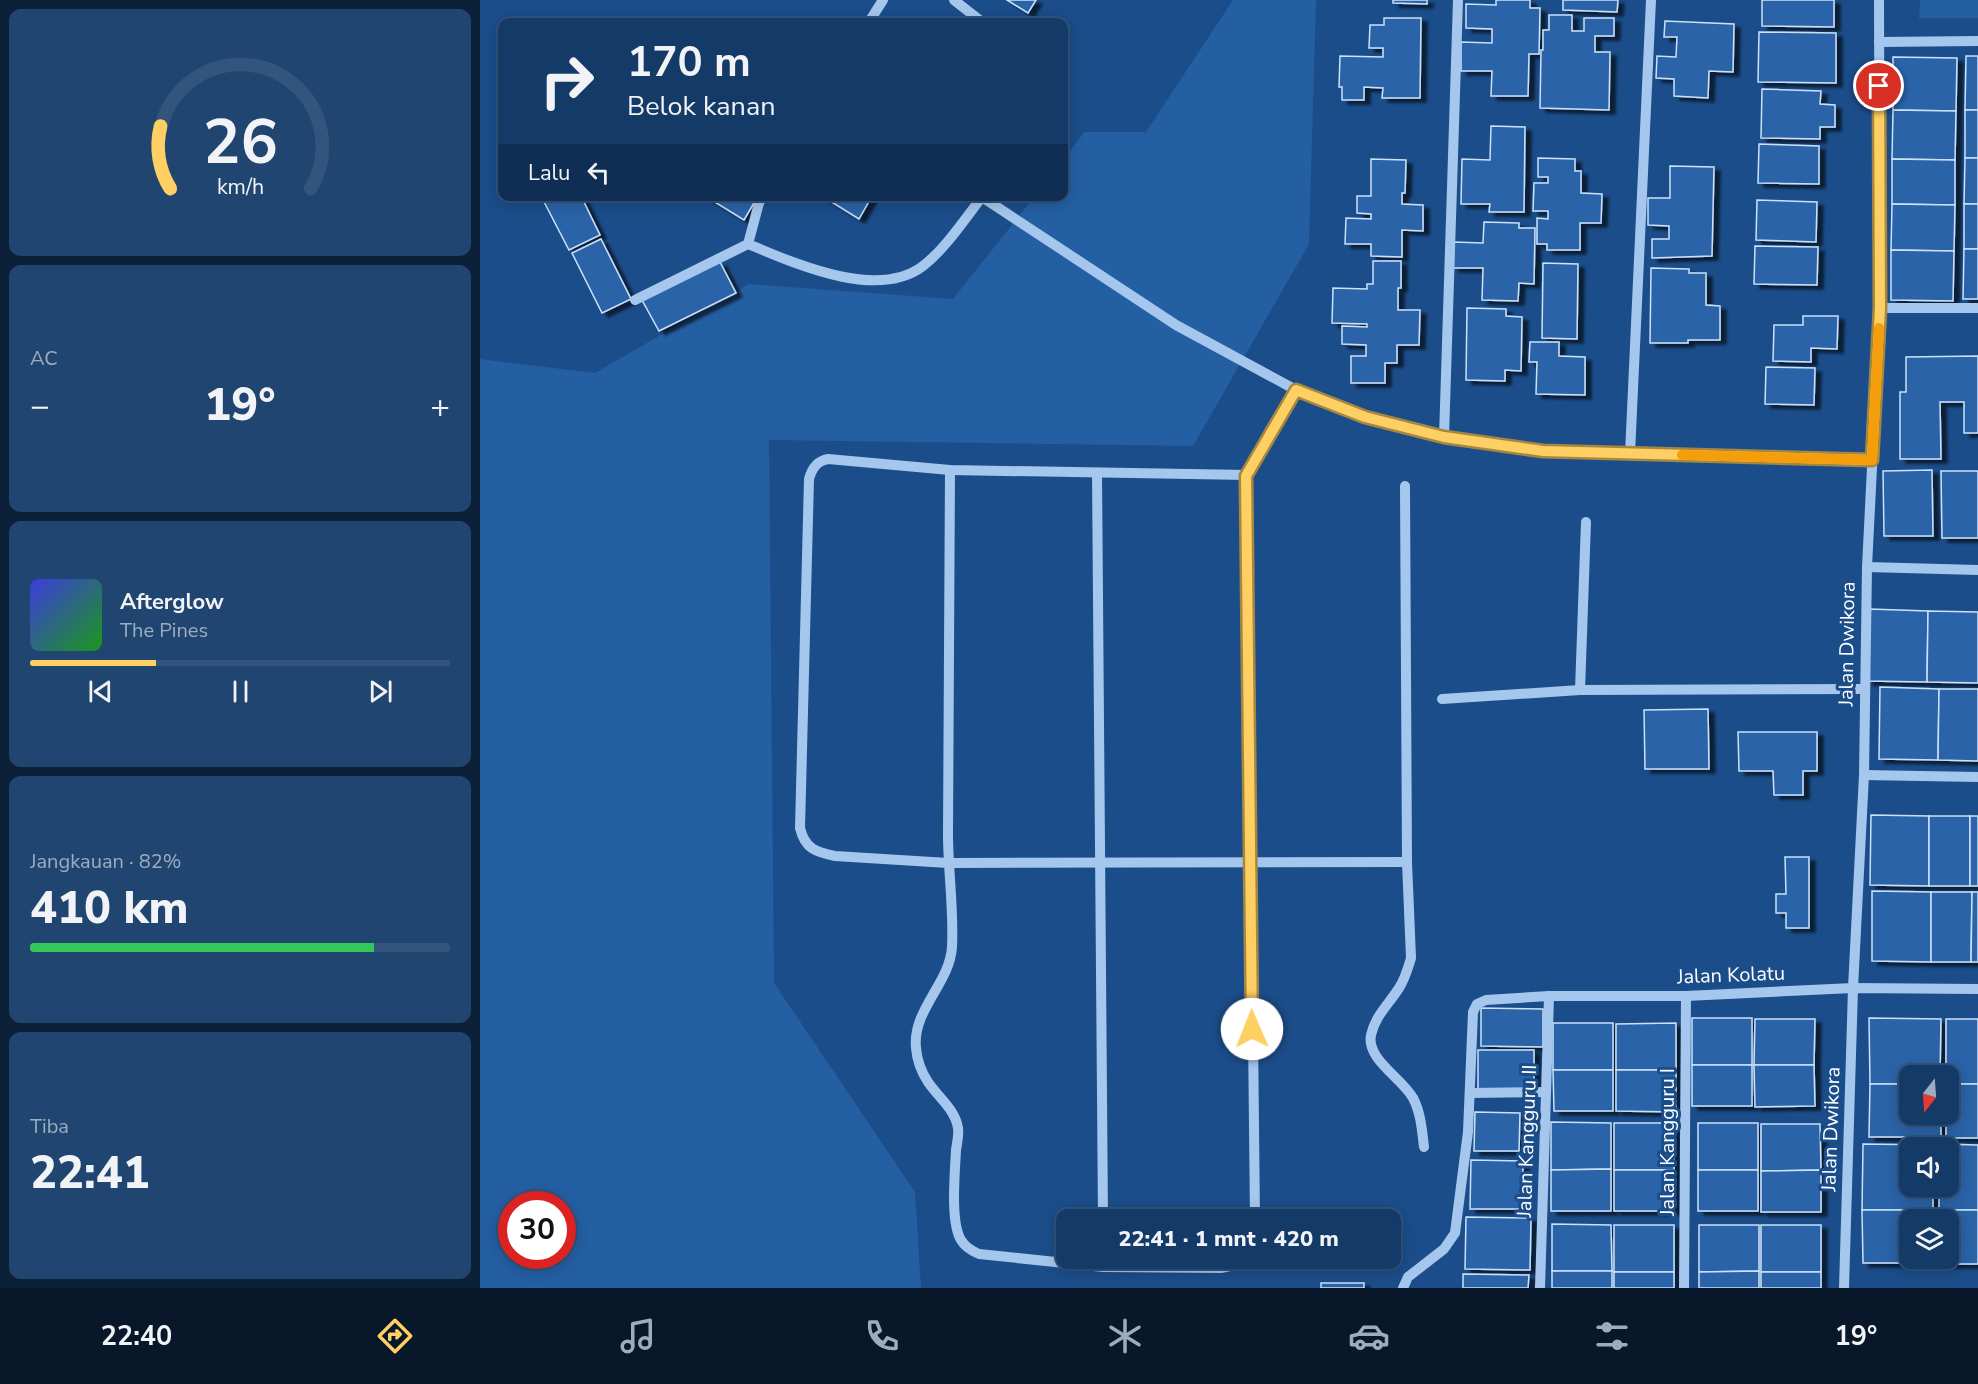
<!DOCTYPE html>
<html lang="id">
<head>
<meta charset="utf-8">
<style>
	:root { --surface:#143a68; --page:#214571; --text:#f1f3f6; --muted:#9dadc0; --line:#33547c; --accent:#fecf62 }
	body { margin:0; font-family:"Nunito Sans",sans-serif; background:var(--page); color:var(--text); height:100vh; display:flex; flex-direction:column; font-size:22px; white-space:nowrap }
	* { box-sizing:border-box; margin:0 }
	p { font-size:20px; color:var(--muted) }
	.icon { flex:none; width:33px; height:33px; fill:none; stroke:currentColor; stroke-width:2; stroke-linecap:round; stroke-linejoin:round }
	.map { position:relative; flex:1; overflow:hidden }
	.side { display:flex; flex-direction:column; gap:9px; padding:9px; background:#0b2039; width:480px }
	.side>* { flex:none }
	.hud { position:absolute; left:18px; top:18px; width:570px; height:183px; border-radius:12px; box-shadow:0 3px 15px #0003,0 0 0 2px var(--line); background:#143a68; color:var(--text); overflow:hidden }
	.needle { width:39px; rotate:197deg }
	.buttons { position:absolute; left:1419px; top:1065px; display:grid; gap:12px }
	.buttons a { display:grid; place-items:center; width:60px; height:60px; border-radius:12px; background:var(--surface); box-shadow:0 3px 15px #0003,0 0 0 2px var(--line); font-size:30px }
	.speed { position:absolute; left:18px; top:1191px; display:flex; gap:12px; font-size:30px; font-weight:700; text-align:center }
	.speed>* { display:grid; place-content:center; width:78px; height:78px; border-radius:50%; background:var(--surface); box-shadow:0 3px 15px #0003,0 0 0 2px var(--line); line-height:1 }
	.speed .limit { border:9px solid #d22; background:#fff; color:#111 }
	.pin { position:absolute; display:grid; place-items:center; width:51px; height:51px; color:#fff; margin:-26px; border:3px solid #fff; border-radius:50%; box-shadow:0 2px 6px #0007 }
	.me { position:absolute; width:66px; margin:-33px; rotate:359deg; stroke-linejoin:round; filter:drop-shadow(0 0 4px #0008) }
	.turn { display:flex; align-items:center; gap:21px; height:126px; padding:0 30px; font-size:27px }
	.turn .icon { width:78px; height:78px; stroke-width:2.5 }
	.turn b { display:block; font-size:42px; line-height:51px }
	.then { display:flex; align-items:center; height:57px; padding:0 30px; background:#0003; gap:12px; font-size:22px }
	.big { font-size:45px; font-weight:800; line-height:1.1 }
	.side .tile { flex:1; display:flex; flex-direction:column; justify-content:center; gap:9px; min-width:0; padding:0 21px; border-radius:12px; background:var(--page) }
	.side .dial { align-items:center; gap:0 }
	.dial svg { height:156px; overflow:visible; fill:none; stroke:var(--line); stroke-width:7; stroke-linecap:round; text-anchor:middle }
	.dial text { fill:var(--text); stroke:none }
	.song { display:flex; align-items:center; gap:18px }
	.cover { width:72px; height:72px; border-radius:9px; background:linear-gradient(135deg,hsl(240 70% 55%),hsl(120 70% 35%)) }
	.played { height:6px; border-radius:3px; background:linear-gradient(90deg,var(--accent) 30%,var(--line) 30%) }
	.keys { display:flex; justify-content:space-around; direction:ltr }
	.heat { display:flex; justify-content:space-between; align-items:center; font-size:33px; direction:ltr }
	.charge { height:9px; border-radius:4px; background:linear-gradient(90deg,#34c759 82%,var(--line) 0) }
	.trip { position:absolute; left:576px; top:1209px; width:345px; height:60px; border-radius:12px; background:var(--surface); box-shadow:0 3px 15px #0003,0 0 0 2px var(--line); font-weight:800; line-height:60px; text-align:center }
	.tabs { display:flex; height:96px; justify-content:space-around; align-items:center; background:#08172a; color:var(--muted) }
	.tabs .icon { width:42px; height:42px }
	.tabs .selected { color:var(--accent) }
	.tabs b { font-size:27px; color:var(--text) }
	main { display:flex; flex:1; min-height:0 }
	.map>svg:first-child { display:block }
</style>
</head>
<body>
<main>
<section class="side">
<div class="tile dial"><svg viewBox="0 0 100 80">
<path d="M14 69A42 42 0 1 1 86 69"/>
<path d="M14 69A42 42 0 0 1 9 37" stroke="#fecf62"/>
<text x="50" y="56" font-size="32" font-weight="700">26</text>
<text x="50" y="72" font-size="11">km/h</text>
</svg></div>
<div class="tile"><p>AC</p>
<div class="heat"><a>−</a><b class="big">19°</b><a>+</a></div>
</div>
<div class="tile">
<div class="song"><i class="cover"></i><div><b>Afterglow</b><p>The Pines</p></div></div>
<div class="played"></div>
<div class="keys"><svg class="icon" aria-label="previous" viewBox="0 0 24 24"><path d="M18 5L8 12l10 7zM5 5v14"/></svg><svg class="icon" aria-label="pause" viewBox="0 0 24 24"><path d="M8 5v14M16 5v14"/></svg><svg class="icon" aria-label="next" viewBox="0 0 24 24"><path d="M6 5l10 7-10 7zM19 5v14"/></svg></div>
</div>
<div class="tile"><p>Jangkauan · 82%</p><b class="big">410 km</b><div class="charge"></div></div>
<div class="tile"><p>Tiba</p><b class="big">22:41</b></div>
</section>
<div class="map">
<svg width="1498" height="1288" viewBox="0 0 1498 1288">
	<defs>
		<filter id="shadow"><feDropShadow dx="6" dy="4" stdDeviation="1.5" flood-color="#0009"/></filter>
	</defs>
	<rect width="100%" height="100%" fill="#1b4d8a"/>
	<!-- green -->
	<g fill="#245fa3" fill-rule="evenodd">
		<path d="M753,0H836L829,244L713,446L289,440L294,983L435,1192L441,1288H0V359L115,373L269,284L473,299L554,197L584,196V159L604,132H666ZM32,1204H82V1256H32Z"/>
		<path d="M1440,0H1498V18H1439Z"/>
	</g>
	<!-- building -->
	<g fill="#2a64a8" stroke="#cbe1f9" stroke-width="1.5" filter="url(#shadow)">
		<path d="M527,0H556L548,13Z"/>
		<path d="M913,0H947V4L913,3Z"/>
		<path d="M1016,0H1050V8H1060L1059,54H1049L1048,96H1011L1012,71H981V42L1012,43V29L986,28V4L1016,5Z"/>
		<path d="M1083,0H1138L1137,12L1083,10Z"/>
		<path d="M1282,0H1354V27L1282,26Z"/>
		<path d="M1069,15H1092V31H1104V18H1134V36H1115V52H1130L1129,110L1060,108L1061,50H1063V30H1069Z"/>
		<path d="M904,18H941L940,98H902L903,88L884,87V100H862V87H859L860,56L903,57V48H889L890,25H904Z"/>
		<path d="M1185,21L1254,24L1253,72L1229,71L1228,98L1194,96V79L1176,78L1177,56L1196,57L1197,37H1184Z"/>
		<path d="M1279,32L1356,33V83L1278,82Z"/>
		<path d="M1486,56H1498V110H1485Z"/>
		<path d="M1413,57L1477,58L1476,111L1413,110Z"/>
		<path d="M1282,89L1341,91L1340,104L1355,105V127H1340V139L1281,138Z"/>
		<path d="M1413,110L1476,111L1475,160L1412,159Z"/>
		<rect x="1485" y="110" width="13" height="48"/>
		<path d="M1011,126L1045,127L1044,212H1009L1010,204H981L982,159L1010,160Z"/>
		<path d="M1279,144L1339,146V184L1278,183Z"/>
		<path d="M1058,158L1095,159V171H1101V193L1122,194L1121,223H1100V250H1067V244H1057V218L1068,219V211H1053L1054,183H1068V177H1058Z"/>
		<path d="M1485,158H1498V204H1484Z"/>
		<path d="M891,159L926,160L925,193H922V204L943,205V231L922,230V257L891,256V244H865L866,218L891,219V214L877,213V196H891Z"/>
		<path d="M1412,159L1475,160V205L1412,204Z"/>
		<path d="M1190,166L1234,167L1232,256L1172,258V239H1189V226L1168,225V198H1190Z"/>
		<path d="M61,196H101L120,235L89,250Z"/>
		<path d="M225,196H278L264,220Z"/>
		<path d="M342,196H392L379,219Z"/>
		<path d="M1277,200L1337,202L1336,242L1276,240Z"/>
		<path d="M1412,204L1475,205L1474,251L1411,250Z"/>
		<rect x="1484" y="204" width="14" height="45"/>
		<path d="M1004,222L1039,223V228H1055L1054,284L1039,283L1038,301L1002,300L1003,268H973L974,242L1003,243Z"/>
		<path d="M121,239L151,299L122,313L92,253Z"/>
		<path d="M1275,246L1338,247L1337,285L1274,284Z"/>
		<path d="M1484,249H1498V299H1483Z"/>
		<path d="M1411,250L1474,251L1473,301L1411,300Z"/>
		<path d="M893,261H921V288H918V310H940L939,345H917V363H905V383H871V356H886V345L862,344V326L887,327V324L852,323L853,288L887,289V284H893Z"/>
		<path d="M240,262L256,293L179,331L162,300Z"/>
		<path d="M1063,263L1098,264L1097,339L1062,338Z"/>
		<path d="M1171,268L1209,269V273H1226V305L1240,306V340H1208V343H1170Z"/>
		<path d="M987,308L1026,309V316L1042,317L1041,371L1025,370V381L986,380Z"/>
		<path d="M1323,316H1358L1357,349L1331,348V362L1293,361L1294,325H1323Z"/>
		<path d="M1050,342H1079V356L1105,357V395L1056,394L1057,362H1049Z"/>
		<path d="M1498,356V433H1484V402H1460L1461,459H1420V392H1426V357Z"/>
		<path d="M1286,367L1335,368L1334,405L1285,404Z"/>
		<path d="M1452,470L1453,536H1404L1403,471Z"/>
		<path d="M1461,471H1498V538H1462Z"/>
		<path d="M1389,609L1448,611L1447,682L1387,681Z"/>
		<path d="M1448,611L1498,612V683L1447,682Z"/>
		<path d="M1400,687L1459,689L1458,760L1399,759Z"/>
		<path d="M1459,689H1498V761L1458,760Z"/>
		<path d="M1228,709L1229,769H1165L1164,710Z"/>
		<path d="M1258,732H1337V771H1323V795H1294L1293,771H1259Z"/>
		<path d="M1391,815L1449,816V886L1390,885Z"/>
		<rect x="1449" y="816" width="41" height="70"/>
		<rect x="1490" y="816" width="8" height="70"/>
		<path d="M1305,857H1329V928H1306V913H1296V894H1306Z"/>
		<path d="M1392,891L1451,892V962L1392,961Z"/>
		<path d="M1451,892H1492L1491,962H1451Z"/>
		<path d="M1492,892H1498V962H1491Z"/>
		<path d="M1001,1008L1063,1009V1047L1001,1046Z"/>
		<rect x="1212" y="1018" width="60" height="47"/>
		<path d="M1389,1018L1461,1019L1460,1076H1430V1084H1390Z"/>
		<path d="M1275,1019H1335L1334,1065H1274Z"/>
		<path d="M1466,1019H1498V1084H1468V1076H1466Z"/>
		<rect x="1073" y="1023" width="60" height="47"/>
		<path d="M1196,1023V1070H1136V1024Z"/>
		<path d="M998,1050H1054V1090L998,1089Z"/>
		<rect x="1212" y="1065" width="60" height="41"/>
		<path d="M1274,1065H1334L1335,1106L1275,1107Z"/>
		<path d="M1073,1070H1133V1111H1074Z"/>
		<path d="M1136,1070H1196V1112L1136,1111Z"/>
		<path d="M1390,1084H1430V1114H1461V1137H1389Z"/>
		<path d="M1468,1084H1498V1138H1466V1114H1468Z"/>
		<path d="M995,1112L1040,1113L1039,1151H994Z"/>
		<path d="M1071,1122L1131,1123V1169L1071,1170Z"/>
		<rect x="1134" y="1123" width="60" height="47"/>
		<rect x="1218" y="1123" width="60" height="47"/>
		<path d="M1281,1124H1340L1341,1170L1281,1171Z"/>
		<path d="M1383,1144L1453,1145V1148H1430V1186H1453V1210H1382Z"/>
		<path d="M1459,1144L1498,1145V1210H1459V1186H1468V1148H1459Z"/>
		<path d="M991,1160L1043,1161V1209H990Z"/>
		<path d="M1131,1169V1211H1071V1170Z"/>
		<rect x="1134" y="1170" width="60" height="41"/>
		<rect x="1218" y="1170" width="60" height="41"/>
		<path d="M1341,1170V1212H1281V1171Z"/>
		<path d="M1382,1210H1453V1220H1430V1258H1453V1263H1383Z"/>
		<path d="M1459,1210H1498V1264H1459V1258H1468V1220H1459Z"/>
		<path d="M986,1217L1051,1218L1050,1270L985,1269Z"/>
		<path d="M1072,1224L1131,1225L1132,1271H1072Z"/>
		<rect x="1134" y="1225" width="60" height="47"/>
		<path d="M1219,1225H1279V1271L1219,1272Z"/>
		<rect x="1281" y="1225" width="60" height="47"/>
		<rect x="1072" y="1271" width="60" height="17"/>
		<path d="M1279,1271V1288H1219V1272Z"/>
		<rect x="1134" y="1272" width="60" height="16"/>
		<rect x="1281" y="1272" width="60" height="16"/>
		<path d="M983,1274L1049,1275L1048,1288H983Z"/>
		<rect x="841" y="1283" width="43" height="5"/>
	</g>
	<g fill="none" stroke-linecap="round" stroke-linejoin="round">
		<!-- minor -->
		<g stroke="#a5c7ed" stroke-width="10">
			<path d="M474,0L502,22"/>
			<path d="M389,22L403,0"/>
			<path d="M1399,42L1498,41"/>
			<path d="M268,244C314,263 397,301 443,266C466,248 484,220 502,197L696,325L816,390L885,417L964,437L1063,451L1392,460"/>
			<path d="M155,300L268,244L279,203L283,196"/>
			<path d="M1400,308H1498"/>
			<path d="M964,437L978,0"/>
			<path d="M1150,454L1171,0"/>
			<path d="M470,470C469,591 469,712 468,834C468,871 474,910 472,947C470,983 432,1010 436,1048C437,1060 442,1073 448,1082C458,1097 475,1109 478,1128C479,1135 477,1143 476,1150C475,1172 470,1222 481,1240C485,1247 492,1251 499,1254L623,1267L741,1268L764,1263L766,1258"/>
			<path d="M617,473L623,1220"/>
			<path d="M767,475L470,470L348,459C337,461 332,468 329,479L320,828C325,849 336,852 355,856L468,863L927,862"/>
			<path d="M925,486L927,862L931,958C928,968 925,979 919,988C909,1004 895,1016 891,1035C886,1059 922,1078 933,1098C941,1113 942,1131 944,1147"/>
			<path d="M1387,567L1498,570"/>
			<path d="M1100,690L1106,522"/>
			<path d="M962,699L1100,690L1384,689"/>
			<path d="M1384,775L1498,777"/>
			<path d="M990,1093L1066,1092"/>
			<path d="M775,1220L767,475L816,390"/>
			<path d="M923,1288L928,1277L964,1249L975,1233L988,1132L993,1012L997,1004L1006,1000L1069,996H1206L1373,988L1498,989"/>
			<path d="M1060,1288L1069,996"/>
			<path d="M1204,1288L1206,996"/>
			<path d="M1364,1288L1373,988L1384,775L1387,567L1400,308L1399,0"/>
		</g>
	</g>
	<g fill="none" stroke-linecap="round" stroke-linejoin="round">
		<defs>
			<path id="route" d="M772,1029L766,476L816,390L885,417L964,437L1063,451L1392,460L1400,308L1399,86"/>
		</defs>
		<!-- route casing -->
		<use href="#route" stroke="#a58740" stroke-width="15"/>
		<!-- route -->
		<use href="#route" stroke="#fecf62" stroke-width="10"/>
		<!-- slow -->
		<path stroke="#f59e0b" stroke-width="10" d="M1202,455L1392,460L1399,328"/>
	</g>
	<g text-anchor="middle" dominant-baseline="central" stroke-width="6" stroke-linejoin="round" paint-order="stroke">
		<!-- street labels -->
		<g font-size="20" fill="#fff" stroke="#1b4d8a">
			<text transform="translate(1367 644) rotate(-89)">Jalan Dwikora</text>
			<text transform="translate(1251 975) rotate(-2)">Jalan Kolatu</text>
			<text transform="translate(1351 1129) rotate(-88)">Jalan Dwikora</text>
			<text transform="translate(1047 1141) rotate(-88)">Jalan Kangguru II</text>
			<text transform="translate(1187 1142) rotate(-90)">Jalan Kangguru I</text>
		</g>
	</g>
</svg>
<div class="buttons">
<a><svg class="needle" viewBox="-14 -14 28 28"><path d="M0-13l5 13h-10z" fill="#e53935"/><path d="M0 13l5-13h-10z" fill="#9dadc0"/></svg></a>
<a><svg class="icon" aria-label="sound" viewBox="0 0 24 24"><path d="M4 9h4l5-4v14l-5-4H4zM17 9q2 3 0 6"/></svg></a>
<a><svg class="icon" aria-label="layers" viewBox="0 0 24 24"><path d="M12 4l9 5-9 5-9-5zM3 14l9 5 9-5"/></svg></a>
</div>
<div class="speed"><div class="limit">30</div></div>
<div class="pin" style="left:1399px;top:86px;background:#d93025"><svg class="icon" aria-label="arrive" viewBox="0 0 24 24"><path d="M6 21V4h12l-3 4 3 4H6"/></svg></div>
<svg class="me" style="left:772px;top:1029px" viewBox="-20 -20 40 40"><circle r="19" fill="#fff"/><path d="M0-13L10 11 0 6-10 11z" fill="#fecf62"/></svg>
<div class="trip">22:41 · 1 mnt · 420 m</div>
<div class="hud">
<div class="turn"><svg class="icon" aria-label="right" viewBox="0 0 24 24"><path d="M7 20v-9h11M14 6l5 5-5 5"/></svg><div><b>170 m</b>Belok kanan</div></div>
<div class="then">Lalu<svg class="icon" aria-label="left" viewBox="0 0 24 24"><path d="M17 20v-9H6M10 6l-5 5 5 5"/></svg></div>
</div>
</div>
</main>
<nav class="tabs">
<b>22:40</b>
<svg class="icon selected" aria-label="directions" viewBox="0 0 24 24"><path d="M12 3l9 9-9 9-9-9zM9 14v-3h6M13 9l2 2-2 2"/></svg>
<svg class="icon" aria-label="music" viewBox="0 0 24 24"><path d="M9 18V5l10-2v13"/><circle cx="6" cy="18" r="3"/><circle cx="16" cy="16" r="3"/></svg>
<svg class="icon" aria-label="phone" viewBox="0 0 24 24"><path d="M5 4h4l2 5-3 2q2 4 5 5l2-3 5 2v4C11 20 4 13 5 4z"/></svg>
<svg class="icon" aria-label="climate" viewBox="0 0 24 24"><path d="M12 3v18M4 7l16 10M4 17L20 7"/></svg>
<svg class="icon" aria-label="car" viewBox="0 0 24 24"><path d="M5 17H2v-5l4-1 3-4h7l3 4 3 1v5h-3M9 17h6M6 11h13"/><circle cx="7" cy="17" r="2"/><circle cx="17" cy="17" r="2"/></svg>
<svg class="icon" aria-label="filters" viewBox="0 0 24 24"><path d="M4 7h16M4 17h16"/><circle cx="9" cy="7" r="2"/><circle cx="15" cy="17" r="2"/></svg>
<b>19°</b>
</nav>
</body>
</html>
